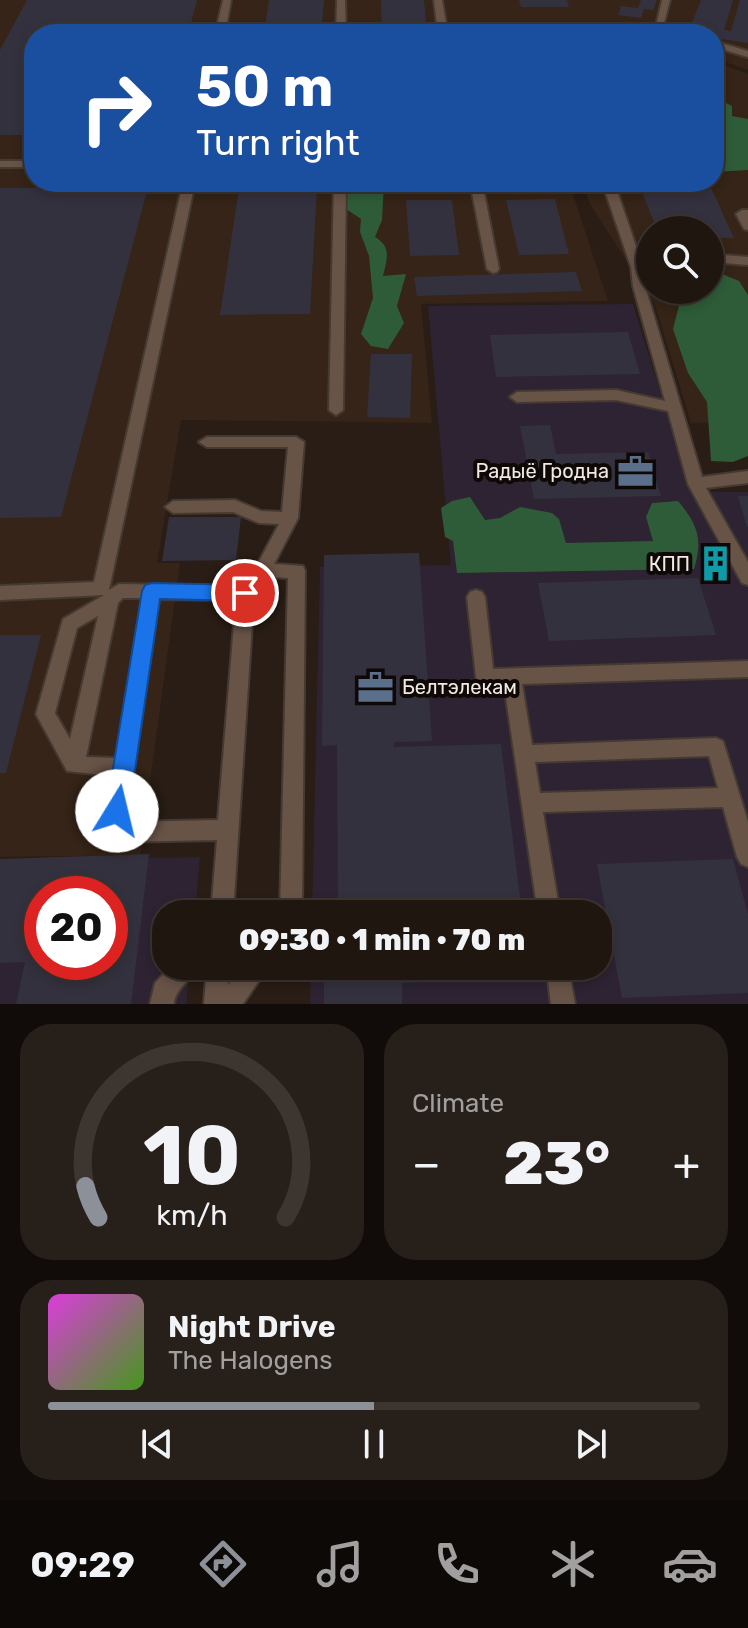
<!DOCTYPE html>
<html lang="en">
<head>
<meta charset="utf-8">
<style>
	:root { --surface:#1f1610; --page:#271f19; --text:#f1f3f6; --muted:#a19f9f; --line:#3c3530; --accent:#8c9099 }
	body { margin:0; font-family:Rubik,sans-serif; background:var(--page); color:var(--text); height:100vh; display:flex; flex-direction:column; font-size:30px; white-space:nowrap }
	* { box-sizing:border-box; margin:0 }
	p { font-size:26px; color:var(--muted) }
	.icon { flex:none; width:44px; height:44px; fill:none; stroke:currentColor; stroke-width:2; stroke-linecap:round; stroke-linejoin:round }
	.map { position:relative; height:1004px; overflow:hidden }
	.side { display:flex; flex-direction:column; gap:20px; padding:20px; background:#110c09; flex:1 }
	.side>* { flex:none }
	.top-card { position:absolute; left:24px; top:24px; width:700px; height:168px; border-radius:32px; box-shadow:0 4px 12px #0003,0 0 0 2px var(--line); background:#1a4fa0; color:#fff; overflow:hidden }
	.buttons { position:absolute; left:636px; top:216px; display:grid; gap:16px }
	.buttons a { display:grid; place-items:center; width:88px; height:88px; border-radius:50%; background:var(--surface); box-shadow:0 4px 12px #0003,0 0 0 2px var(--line); font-size:40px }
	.speed { position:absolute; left:24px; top:876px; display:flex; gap:16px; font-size:40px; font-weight:700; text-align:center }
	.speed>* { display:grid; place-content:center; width:104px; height:104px; border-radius:50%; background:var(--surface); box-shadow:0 4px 12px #0003,0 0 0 2px var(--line); line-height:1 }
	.speed .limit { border:12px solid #d22; background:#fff; color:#111 }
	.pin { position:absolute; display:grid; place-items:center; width:68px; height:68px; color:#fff; margin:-34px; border:4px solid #fff; border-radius:50%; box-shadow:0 2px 8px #0007 }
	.me { position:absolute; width:88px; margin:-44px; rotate:9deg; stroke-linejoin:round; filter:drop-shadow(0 0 6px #0008) }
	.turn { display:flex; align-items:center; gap:28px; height:168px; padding:0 40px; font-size:36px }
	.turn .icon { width:104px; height:104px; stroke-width:2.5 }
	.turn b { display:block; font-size:56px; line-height:68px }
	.big { font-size:60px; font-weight:800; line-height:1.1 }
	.side .card { flex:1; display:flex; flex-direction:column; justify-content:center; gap:12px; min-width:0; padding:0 28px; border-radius:32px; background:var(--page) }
	.side .dial { align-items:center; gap:0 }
	.dial svg { height:208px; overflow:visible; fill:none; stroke:var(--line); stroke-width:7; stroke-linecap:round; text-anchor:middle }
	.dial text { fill:var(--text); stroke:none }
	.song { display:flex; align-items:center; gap:24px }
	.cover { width:96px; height:96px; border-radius:12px; background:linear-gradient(135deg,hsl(300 70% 55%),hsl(100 70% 35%)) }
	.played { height:8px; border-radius:4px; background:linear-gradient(90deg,var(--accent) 50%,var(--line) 50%) }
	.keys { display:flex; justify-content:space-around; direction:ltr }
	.heat { display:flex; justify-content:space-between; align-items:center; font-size:44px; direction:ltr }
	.side .tiles { flex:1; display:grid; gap:20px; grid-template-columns:1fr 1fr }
	.card:last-child { grid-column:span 2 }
	.trip { position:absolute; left:152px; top:900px; width:460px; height:80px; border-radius:32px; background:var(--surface); box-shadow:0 4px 12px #0003,0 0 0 2px var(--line); font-weight:800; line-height:80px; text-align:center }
	.tabs { display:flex; height:128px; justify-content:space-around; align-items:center; background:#0c0906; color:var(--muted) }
	.tabs .icon { width:56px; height:56px }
	.tabs .active { color:var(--accent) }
	.tabs b { font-size:36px; color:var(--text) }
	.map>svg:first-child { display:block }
</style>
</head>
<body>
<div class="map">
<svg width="748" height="1004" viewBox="0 0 748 1004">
	<rect width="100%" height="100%" fill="#291d15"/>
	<!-- commercial -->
	<g fill="#2d2332" fill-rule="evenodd">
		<path d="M633,304L691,492H748V1004H310L311,966H598V914H312L320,567L451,565L428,306Z"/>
		<path d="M200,857L195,914H166V966H190L186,1004H0V861ZM42,894H110V962H42Z"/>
	</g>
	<!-- built -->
	<g fill="#352417" fill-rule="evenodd">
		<path d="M0,0H748V70L714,58V34H598L518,23L521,34H34V182H569L608,301L421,304L432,423L181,420L157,563H180L140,855L0,857Z"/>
		<path d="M714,61L748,74V422L691,423L655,305L590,204L582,182H714ZM650,230H710V290H650Z"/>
	</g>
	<!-- forest -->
	<g fill="#2e5c38">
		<path d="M714,97L732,106V116L748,119V170L714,172Z"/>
		<path d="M348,182H384L382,220L375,237C392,247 387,259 383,276L406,274L397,306L404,323L388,349L371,346L361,334L373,298L369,256L360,232L361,219L346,209Z"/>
		<path d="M710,269L739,281L748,295V456L733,462L711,461L707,402L688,373L673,329L679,306L668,290H710Z"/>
		<path d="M470,497L485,520L500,518L520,507L552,513L559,519L566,543L653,541L646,517L652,503L678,501C698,525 703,539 694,569L457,573L453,541L445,537L441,508L452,501Z"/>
	</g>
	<!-- building -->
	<g fill="#34313e" fill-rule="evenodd">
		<path d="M27,0H197L188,34H34V135H0V50Z"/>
		<path d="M269,0H324L321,34H264Z"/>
		<path d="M381,0H424L427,34H382Z"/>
		<path d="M519,0H567L569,7H521Z"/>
		<path d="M641,0H657L653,10L644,9L641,18L618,15L621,6L638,8Z"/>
		<path d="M701,0H733L724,30L731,31L740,0H748V43L714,38V34L688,33Z"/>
		<path d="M148,187L61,517L0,518V188Z"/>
		<path d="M317,187L310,314L220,315L239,188Z"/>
		<path d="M711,188L734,238H710V230H657L641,189Z"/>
		<path d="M555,199L569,254L519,255L506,200Z"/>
		<path d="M406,200H452L459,255L410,256Z"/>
		<path d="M576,272L582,291L417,296L414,277Z"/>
		<path d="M628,332L640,374L496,377L490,335Z"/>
		<path d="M371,354H412L410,418L367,417Z"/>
		<path d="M550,425L556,454L648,452L661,496L534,499L520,426Z"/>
		<path d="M738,496H748V527H747Z"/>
		<path d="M169,517H241L236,560L162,561Z"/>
		<path d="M419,553L432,741L394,742V747L501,744L522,914H338L337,745L322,746L324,555Z"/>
		<path d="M724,557L730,570L708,572L703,560Z"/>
		<path d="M698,578L716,635L549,641L538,583Z"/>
		<path d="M0,635H41L6,773H0Z"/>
		<path d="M149,854L131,1004H16L25,962L0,963V859ZM42,894H110V962H42Z"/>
		<path d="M733,859L748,914V993L622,998L597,864Z"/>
		<path d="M324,966H529L530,978L402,983V1004H324Z"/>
	</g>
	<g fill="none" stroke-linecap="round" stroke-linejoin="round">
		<defs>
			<g id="service">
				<path d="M223,0H231L225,34H215Z"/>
				<path d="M337,0H345L346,34H336Z"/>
				<path d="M434,0H442L448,34H438Z"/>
				<path d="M662,0H670L664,23L687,34H674L656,26Z"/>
				<path d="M714,41L748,51V57L714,47Z"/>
				<rect x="0" y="161" width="34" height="6"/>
				<path d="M183,182H195L109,590L119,584L245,586L251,588L254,593L233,914H211L217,840L114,842L107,839L104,832L113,776L67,771L36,714L63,619L104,595L0,600V586L94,582ZM123,598H142L116,758L86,757L118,603ZM159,599L236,600L218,820L126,822ZM98,616L70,739L55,713L77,628Z"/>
				<path d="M334,182H346L343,410L336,415L329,410Z"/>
				<path d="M470,182H482L499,269L497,272L493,273L487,269Z"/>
				<path d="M602,182H614L640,258L650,257V265L643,267L645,286L702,477L748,471V483L706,488L748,562V585L742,583L688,484L668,411L616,400L517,402L510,397L517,392L616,390L665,401L633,286L631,267Z"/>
				<path d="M742,210H748V230L744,229L736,214Z"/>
				<path d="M710,254L748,257V265L710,262Z"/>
				<path d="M207,437H296L304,442L298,518L274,564L303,566L305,571L302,914H280L288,578L256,576L254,571L279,524L259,523L233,512L173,513L165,507L173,501L235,500L261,511L282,512L288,447H207L199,442Z"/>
				<path d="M476,590L482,592L485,597L493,669L748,661V677L522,684L532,745L716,738L723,741L748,822V867L741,864L737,857L723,807L543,812L560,914H538L504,684L478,683L476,677L467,597L470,592ZM709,756L718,788L540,793L535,762Z"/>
				<path d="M171,966H197C191,980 175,989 174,1004H150L155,983Z"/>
				<path d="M207,966H229L228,985L244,966H269L243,1004H204Z"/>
				<path d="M546,966H568L575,1004H551Z"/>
			</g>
		</defs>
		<!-- service casing -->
		<use href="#service" stroke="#453a32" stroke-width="4"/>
		<!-- service -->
		<use href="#service" fill="#685347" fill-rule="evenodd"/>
	</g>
	<!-- route -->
	<path fill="#1a73e8" stroke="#114b97" stroke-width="2" d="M152,583L245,585L252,587L254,593L252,599L245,601L160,599L129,811L126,818L117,822L109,818L106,811L142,591L145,585Z"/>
	<!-- icons -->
	<defs>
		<symbol id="office-bare" viewBox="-9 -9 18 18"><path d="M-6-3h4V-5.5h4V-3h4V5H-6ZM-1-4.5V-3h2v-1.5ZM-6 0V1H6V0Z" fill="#5c6f8a" stroke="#0e0906" stroke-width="2.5" paint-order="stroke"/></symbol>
		<symbol id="building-bare" viewBox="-9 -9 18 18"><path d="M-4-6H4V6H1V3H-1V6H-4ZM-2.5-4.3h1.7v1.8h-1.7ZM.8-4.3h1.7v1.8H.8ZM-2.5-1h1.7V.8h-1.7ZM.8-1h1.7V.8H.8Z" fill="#0f9aa8" stroke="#0e0906" stroke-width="2.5" paint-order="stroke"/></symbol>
	</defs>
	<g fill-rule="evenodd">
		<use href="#office-bare" x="610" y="446" width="51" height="51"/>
		<use href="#building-bare" x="690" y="538" width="51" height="51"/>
		<use href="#office-bare" x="350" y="662" width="51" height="51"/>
	</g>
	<g text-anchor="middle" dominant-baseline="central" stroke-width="8" stroke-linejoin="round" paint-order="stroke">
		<!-- poi labels -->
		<g font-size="20" fill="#f2e9e3" stroke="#0e0906" text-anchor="end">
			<text x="609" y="471">Радыё Гродна</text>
			<text x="690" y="564">КПП</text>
			<text x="402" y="687" text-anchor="start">Белтэлекам</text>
		</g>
	</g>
</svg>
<div class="buttons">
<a><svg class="icon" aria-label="search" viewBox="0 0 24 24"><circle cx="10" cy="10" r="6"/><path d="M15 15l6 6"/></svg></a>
</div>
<div class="speed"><div class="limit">20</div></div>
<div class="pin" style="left:245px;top:593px;background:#d93025"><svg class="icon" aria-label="arrive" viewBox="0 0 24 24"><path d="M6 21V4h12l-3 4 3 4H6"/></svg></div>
<svg class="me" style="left:117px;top:811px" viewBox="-20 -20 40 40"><circle r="19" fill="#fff"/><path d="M0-13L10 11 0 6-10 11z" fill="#1a73e8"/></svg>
<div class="trip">09:30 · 1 min · 70 m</div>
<div class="top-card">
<div class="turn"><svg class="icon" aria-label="right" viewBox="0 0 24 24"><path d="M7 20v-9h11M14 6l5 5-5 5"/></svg><div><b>50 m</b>Turn right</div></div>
</div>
</div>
<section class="side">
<div class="tiles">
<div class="card dial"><svg viewBox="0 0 100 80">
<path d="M14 69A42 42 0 1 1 86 69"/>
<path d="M14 69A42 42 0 0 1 9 57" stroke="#8c9099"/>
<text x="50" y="56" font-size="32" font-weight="700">10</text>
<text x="50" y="72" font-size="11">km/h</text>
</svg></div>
<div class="card"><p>Climate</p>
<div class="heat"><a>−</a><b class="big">23°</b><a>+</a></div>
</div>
<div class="card">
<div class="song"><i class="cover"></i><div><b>Night Drive</b><p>The Halogens</p></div></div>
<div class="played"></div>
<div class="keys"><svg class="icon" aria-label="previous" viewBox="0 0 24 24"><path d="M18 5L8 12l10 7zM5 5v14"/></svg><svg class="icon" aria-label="pause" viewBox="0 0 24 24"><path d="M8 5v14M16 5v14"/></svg><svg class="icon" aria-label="next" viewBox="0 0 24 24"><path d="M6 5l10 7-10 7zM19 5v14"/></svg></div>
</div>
</div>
</section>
<nav class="tabs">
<b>09:29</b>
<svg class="icon active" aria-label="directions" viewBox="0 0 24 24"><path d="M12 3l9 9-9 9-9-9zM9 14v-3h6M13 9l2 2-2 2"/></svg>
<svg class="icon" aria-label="music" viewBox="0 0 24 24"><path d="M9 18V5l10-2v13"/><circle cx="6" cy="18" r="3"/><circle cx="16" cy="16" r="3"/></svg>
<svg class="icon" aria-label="phone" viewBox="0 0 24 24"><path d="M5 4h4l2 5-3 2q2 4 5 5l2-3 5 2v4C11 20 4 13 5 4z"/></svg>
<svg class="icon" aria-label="climate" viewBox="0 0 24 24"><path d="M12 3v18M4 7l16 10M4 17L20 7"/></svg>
<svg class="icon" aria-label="car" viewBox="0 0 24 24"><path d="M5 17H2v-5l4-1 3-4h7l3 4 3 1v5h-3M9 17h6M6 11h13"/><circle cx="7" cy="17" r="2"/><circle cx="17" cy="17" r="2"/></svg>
</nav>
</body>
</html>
